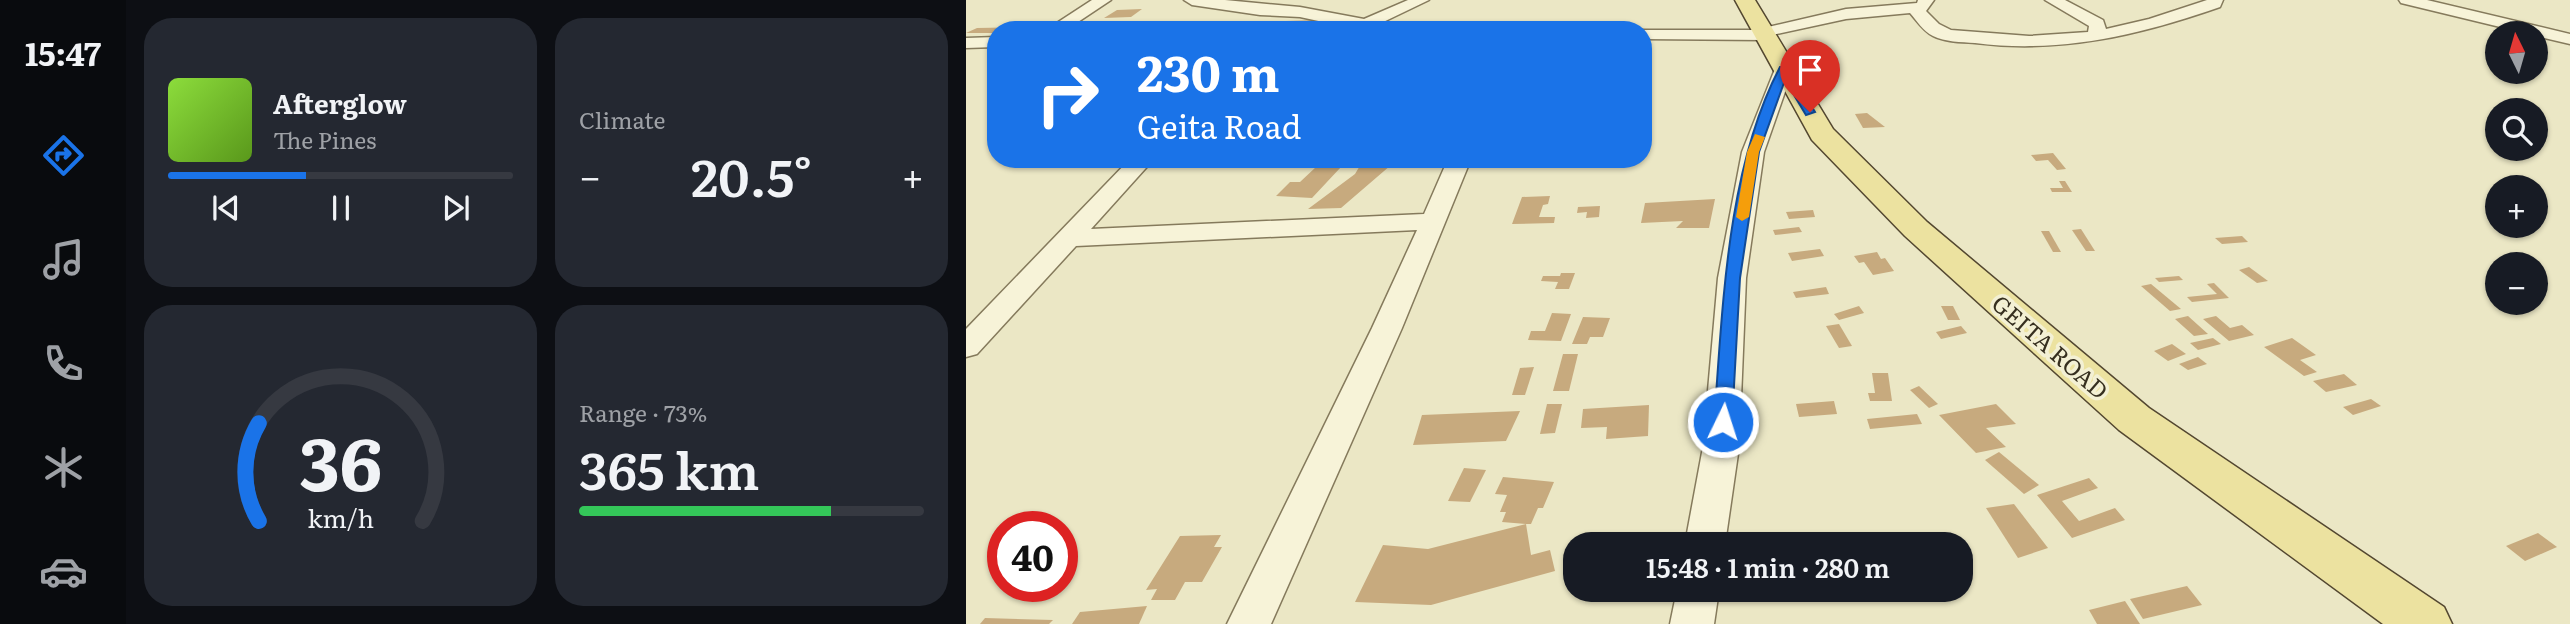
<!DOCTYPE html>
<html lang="en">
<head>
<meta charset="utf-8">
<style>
	:root { --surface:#171b24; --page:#242831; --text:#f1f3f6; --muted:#9ea1a6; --line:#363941; --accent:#1a73e8 }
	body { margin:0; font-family:Literata,serif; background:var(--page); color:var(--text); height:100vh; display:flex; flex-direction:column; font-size:26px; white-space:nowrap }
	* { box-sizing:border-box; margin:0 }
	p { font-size:23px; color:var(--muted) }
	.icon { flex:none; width:38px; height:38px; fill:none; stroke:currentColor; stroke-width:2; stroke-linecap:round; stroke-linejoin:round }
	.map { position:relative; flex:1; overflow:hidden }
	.side { display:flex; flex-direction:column; gap:18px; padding:18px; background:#0d0f14; width:840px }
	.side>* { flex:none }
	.hud { position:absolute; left:21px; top:21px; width:665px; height:147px; border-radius:28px; box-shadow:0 2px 5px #0004; background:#1a73e8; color:#fff; overflow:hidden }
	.needle { width:46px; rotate:355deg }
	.buttons { position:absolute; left:1519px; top:21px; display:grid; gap:14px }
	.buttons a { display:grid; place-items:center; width:63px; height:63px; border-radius:50%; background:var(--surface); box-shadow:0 2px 5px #0004; font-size:35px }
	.speed { position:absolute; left:21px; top:511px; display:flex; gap:14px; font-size:35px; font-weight:700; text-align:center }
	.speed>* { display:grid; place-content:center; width:91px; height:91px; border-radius:50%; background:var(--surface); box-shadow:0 2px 5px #0004; line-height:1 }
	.speed .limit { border:10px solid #d22; background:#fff; color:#111 }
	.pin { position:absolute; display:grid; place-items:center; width:60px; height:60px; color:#fff; margin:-72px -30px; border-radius:50% 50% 50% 0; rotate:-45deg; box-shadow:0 0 7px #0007 }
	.pin .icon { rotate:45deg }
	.me { position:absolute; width:77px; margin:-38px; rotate:4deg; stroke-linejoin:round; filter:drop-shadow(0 0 5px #0008) }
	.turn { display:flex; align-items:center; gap:24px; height:147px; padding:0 35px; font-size:32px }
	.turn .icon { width:91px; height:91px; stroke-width:2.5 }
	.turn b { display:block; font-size:49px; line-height:60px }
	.big { font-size:52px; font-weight:600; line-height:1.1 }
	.side .widget { flex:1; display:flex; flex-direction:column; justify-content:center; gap:10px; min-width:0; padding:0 24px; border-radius:28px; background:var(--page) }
	.side .dial { align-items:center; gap:0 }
	.dial svg { height:182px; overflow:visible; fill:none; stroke:var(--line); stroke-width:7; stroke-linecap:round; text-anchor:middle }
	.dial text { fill:var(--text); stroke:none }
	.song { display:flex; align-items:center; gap:21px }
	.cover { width:84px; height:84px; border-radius:10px; background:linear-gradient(135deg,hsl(90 70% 55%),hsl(90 70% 35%)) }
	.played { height:7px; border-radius:4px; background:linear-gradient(90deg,var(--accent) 40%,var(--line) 40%) }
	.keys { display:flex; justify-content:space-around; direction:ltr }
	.heat { display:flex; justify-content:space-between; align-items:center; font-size:38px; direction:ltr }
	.charge { height:10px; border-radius:5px; background:linear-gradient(90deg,#34c759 73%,var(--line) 0) }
	.side .tiles { flex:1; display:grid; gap:18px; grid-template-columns:repeat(2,1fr) }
	.trip { position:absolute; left:597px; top:532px; width:410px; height:70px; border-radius:28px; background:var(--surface); box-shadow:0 2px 5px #0004; font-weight:600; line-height:70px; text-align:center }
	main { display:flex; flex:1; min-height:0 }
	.tab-bar { display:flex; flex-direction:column; width:126px; justify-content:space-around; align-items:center; background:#090b0e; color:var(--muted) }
	.tab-bar .icon { width:49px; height:49px }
	.tab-bar .current { color:var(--accent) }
	.tab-bar b { font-size:32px; color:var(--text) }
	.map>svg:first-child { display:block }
</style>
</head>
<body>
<main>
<nav class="tab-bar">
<b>15:47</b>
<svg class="icon current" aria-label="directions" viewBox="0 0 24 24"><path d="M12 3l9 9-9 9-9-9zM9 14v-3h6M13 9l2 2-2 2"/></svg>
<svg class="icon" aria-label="music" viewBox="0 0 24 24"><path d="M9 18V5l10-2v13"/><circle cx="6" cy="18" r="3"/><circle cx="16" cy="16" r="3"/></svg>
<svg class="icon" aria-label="phone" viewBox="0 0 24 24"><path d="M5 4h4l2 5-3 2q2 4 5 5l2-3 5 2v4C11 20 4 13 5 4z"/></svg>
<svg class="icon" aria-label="climate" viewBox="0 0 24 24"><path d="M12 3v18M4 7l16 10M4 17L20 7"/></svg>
<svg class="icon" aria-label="car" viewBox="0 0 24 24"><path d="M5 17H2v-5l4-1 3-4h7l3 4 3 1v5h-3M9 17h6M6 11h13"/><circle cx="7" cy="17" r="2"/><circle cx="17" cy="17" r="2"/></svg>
</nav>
<section class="side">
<div class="tiles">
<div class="widget">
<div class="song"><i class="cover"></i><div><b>Afterglow</b><p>The Pines</p></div></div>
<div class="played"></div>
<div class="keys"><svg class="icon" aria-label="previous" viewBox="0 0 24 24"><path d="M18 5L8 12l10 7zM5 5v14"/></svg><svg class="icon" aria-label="pause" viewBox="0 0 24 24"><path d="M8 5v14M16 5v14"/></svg><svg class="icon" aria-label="next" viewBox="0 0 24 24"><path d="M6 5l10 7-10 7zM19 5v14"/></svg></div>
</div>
<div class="widget"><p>Climate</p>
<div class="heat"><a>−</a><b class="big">20.5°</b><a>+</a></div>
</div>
<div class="widget dial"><svg viewBox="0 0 100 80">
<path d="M14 69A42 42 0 1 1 86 69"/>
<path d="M14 69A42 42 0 0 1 14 26" stroke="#1a73e8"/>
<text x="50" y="56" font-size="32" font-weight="700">36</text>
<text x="50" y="72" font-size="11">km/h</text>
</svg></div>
<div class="widget"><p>Range · 73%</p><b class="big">365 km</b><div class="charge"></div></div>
</div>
</section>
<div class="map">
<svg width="1604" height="624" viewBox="0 0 1604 624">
	<rect width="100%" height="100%" fill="#ebe7c5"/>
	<!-- building -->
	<g fill="#c7aa7e">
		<path d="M176,9L165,17L138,18L151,10Z"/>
		<path d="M351,20L346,25H315L320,21Z"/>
		<path d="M58,27L53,30H30V33H0L11,28Z"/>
		<path d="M901,113L919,127L897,128L889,114Z"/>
		<path d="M1087,153L1100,169L1091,170L1082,160L1070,161L1065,155Z"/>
		<path d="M398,159H432L375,208L342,209L389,174Z"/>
		<path d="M350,167H375L346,198L310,196L324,182H334Z"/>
		<path d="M1093,181H1099L1106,192H1086L1084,188H1097Z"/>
		<path d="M584,196L582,204L577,205L573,217H589L588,223L546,224L556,197Z"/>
		<path d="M749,199L743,228H710L717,221L675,223L679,203Z"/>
		<path d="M634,206L633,217L620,218L621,212L611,213L612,207Z"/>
		<path d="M847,210L849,217L823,219L820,212Z"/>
		<path d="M833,227L836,232L809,235L807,230Z"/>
		<path d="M1115,229L1129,251H1120L1106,230Z"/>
		<path d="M1075,231H1083L1095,252H1087Z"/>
		<path d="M1276,236L1282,242L1256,244L1249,238Z"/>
		<path d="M854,249L858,256L826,261L822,253Z"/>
		<path d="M911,252L915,259L919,258L928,271L907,275L898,262L893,263L888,256Z"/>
		<path d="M1283,267L1302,281L1291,283L1273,270Z"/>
		<path d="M595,273H609L603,289H589L592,282L575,281L577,276H594Z"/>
		<path d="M1213,276L1217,280L1193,282L1189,278Z"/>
		<path d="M1248,283L1263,298L1226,302L1221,297L1251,294L1241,284Z"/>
		<path d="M1185,284L1215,309L1204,311L1175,286Z"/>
		<path d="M860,287L863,294L830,298L827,292Z"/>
		<path d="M893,306L898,313L873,320L868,314Z"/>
		<path d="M975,306H987L994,320H982Z"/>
		<path d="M586,313L605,314L595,341L562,340L565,331H579Z"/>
		<path d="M1222,316L1242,334L1228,336L1209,319Z"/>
		<path d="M1250,316L1264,328L1276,325L1288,335L1263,341L1237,319Z"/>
		<path d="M617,317L644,318L637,337H624L621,344H606Z"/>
		<path d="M873,324L886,346L873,348L860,326Z"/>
		<path d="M995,326L1001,333L975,339L970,332Z"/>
		<path d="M1247,338L1255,344L1232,350L1224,343Z"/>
		<path d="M1326,338L1350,355L1334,360L1351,372L1338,376L1298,347Z"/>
		<path d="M1206,344L1220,354L1202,361L1188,351Z"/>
		<path d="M597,354H612L603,391H587Z"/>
		<path d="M1232,357L1241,364L1222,370L1213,364Z"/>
		<path d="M568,367L559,395H546L554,368Z"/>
		<path d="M906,373H922L926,401H904L902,393H909Z"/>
		<path d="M1378,374L1391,385L1360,392L1347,381Z"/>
		<path d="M953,386L972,404L963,408L944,390Z"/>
		<path d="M1405,399L1415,406L1387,415L1377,407Z"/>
		<path d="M868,401L871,414L833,417L830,404Z"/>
		<path d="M581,404H596L589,433L574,434Z"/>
		<path d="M1030,404L1050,424L1020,428L1040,447L1010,453L973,415Z"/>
		<path d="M683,405L682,436L640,439L641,427L615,428L617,409Z"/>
		<path d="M554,411L540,441L447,445L456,415Z"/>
		<path d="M951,414L956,424L904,429L901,419Z"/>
		<path d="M1033,452L1073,485L1058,494L1019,460Z"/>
		<path d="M498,468L520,470L504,502L482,501Z"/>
		<path d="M537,477L588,482L577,508H572L565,524H560L565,555L584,550L589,571L465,605L389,602L417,545L462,549L560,524L536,522L540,512H534L541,495L529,494Z"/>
		<path d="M1123,478L1132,488L1096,501L1113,521L1149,508L1159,520L1106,538L1071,495Z"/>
		<path d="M1048,504L1082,548L1052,558L1020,508Z"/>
		<path d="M1572,533L1591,547L1559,561L1540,546Z"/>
		<path d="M255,535L248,547H256L236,582H219L209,600H185L191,589L180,590L214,536Z"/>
		<path d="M1221,586L1236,605L1177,619L1164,599Z"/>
		<path d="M1159,601L1174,624H1131L1123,610Z"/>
		<path d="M181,606L173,624H106L114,612Z"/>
		<path d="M19,618L87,620L83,624H14Z"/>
	</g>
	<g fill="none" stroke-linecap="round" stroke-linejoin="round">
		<defs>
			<g id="minor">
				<path d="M126,0H145L100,30H80Z"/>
				<path d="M218,0H259L334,7L398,19L442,0H463L409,26L411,30H394L334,17L294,15L226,5Z"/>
				<path d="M952,0H968L960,11L973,24L985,30L1063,36L1122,32L1123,26L1079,0H1099L1137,20L1140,29L1183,19L1241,0H1257L1254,7C1174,35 1094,54 1009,43C995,42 979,42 967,36C957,31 951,21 944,13L880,19L806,35L797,40L677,39V30H673H789L880,9L951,3Z"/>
				<path d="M1433,0H1461L1604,34V44L1570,36V33H1559L1435,3Z"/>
				<path d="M30,37V47L0,48V38Z"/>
				<path d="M818,63L827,69L798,152L780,278L773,447L759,544H719L737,447L752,278L776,152L809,69Z"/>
				<path d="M164,159H188L125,229L458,214L482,159H505L436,328L305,624H261L406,328L451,230L110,246L11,354L0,357V329Z"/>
				<path d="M711,590H753L748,624H704Z"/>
			</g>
			<path id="major" d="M769,0H789L867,129L961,222L1183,408L1478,607L1486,624H1417L1153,430L939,236L846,140Z"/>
		</defs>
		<!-- minor casing -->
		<use href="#minor" stroke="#857a5c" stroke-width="3"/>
		<!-- major casing -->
		<use href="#major" stroke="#534730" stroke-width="3"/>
		<!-- minor -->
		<use href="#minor" fill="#f7f3d8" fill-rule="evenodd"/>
		<!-- major -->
		<use href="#major" fill="#ece2a0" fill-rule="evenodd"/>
	</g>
	<!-- route -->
	<path fill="#1a73e8" stroke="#114b97" stroke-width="2" d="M814,67H821L849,112L840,115L819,80L793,152L774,278L766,422L763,427H750L748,422C757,308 760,170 814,67Z"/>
	<!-- slow -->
	<path fill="#f59e0b" d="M789,134L799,137L793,152L783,217L776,221L770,217L781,152Z"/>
	<g text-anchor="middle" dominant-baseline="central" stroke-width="7" stroke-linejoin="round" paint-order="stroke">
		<!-- street labels -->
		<g font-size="23" fill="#362f1f" stroke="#f3f0d4">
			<text transform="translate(1085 346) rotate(41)">GEITA ROAD</text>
		</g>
	</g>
</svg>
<div class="buttons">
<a><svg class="needle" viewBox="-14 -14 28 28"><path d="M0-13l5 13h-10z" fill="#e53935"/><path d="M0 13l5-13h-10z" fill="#9ea1a6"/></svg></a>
<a><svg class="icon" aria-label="search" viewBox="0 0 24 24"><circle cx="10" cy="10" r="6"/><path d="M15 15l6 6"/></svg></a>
<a>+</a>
<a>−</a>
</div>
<div class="speed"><div class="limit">40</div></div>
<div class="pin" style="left:844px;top:112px;background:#d93025"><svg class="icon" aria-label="arrive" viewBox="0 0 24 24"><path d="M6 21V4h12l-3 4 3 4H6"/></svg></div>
<svg class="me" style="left:757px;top:422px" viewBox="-20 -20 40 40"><circle r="17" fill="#1a73e8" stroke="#fff" stroke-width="3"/><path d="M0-11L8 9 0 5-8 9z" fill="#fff"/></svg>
<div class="trip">15:48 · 1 min · 280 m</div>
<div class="hud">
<div class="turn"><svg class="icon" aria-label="right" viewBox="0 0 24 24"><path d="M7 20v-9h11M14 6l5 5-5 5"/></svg><div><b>230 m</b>Geita Road</div></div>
</div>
</div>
</main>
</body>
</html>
